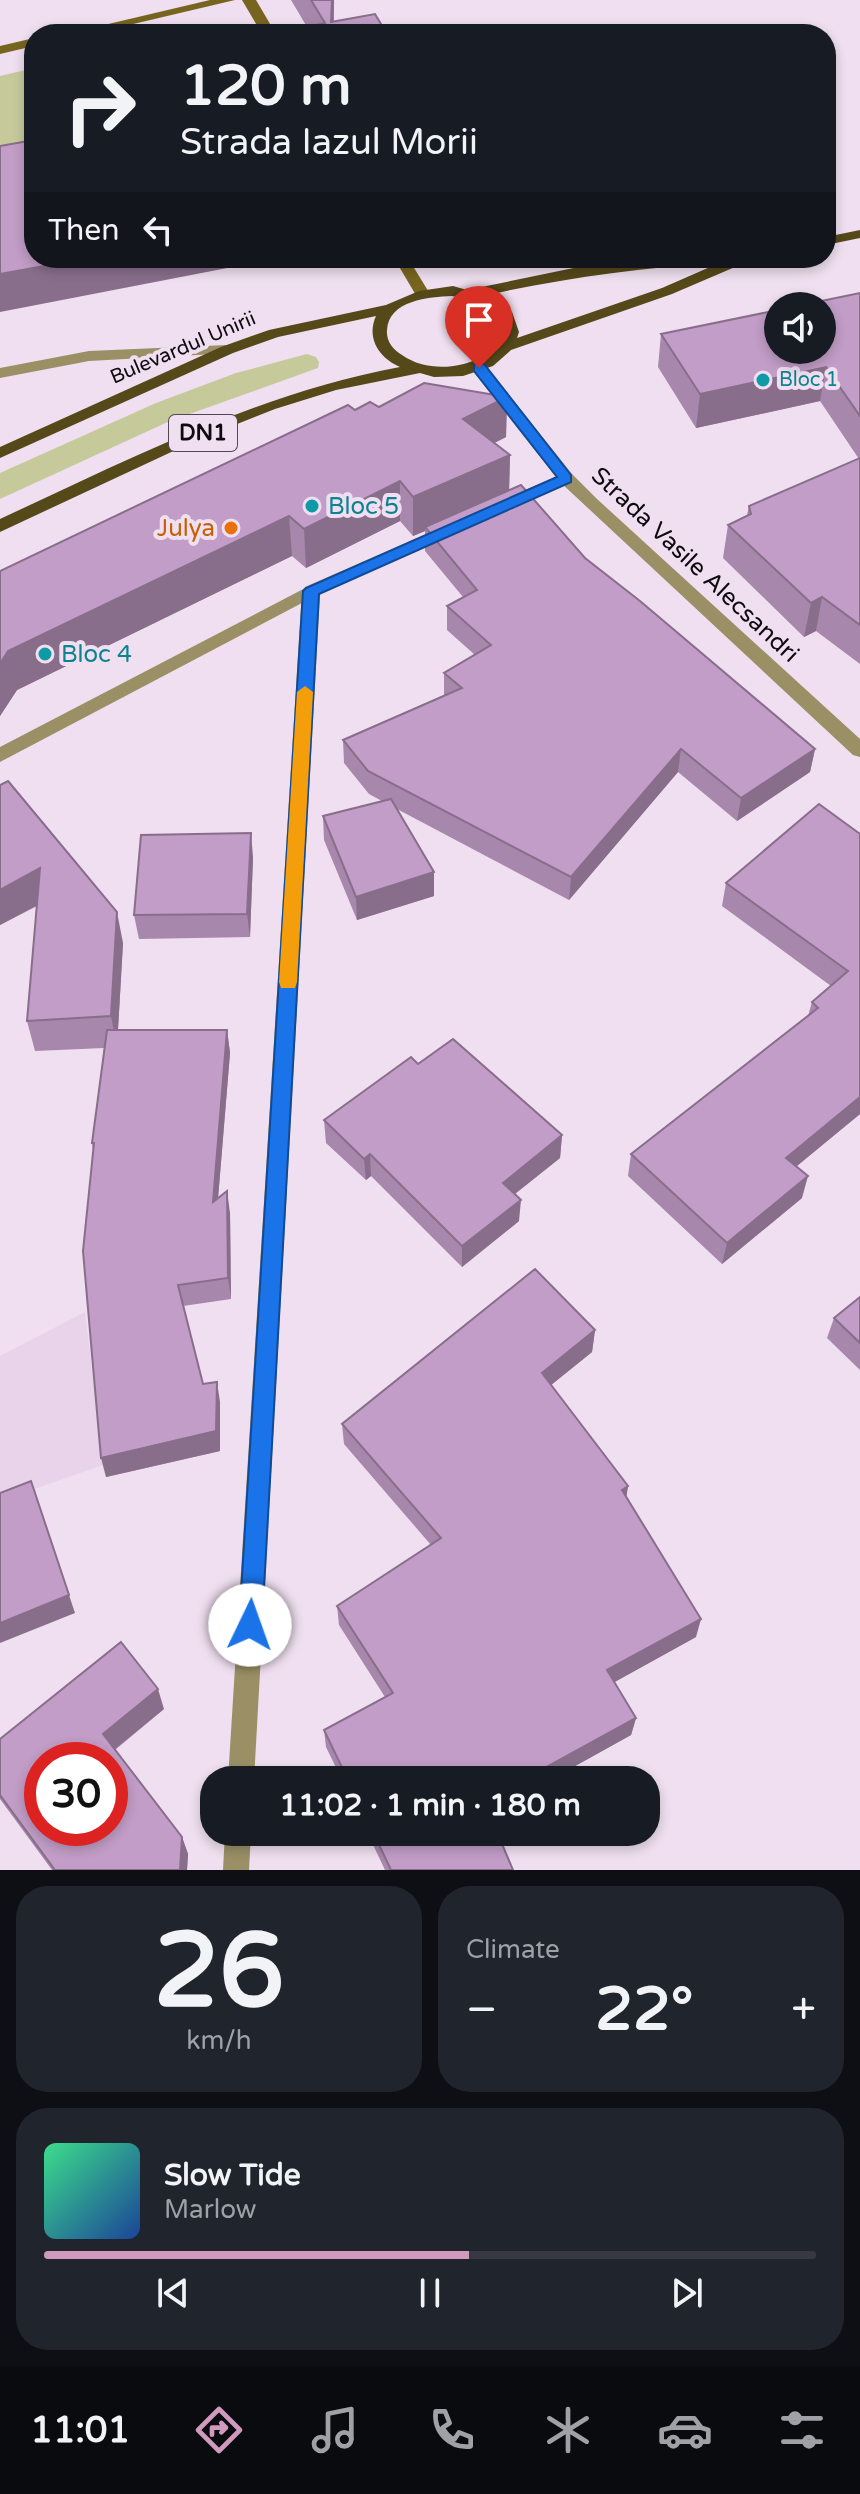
<!DOCTYPE html>
<html lang="en">
<head>
<meta charset="utf-8">
<style>
	:root { --surface:#171b24; --page:#20242c; --text:#f1f3f6; --muted:#9ea1a6; --line:#363941; --accent:#d199bd }
	body { margin:0; font-family:"Varela Round",sans-serif; background:var(--page); color:var(--text); height:100vh; display:flex; flex-direction:column; font-size:30px; white-space:nowrap }
	* { box-sizing:border-box; margin:0 }
	p { font-size:26px; color:var(--muted) }
	.icon { flex:none; width:44px; height:44px; fill:none; stroke:currentColor; stroke-width:2; stroke-linecap:round; stroke-linejoin:round }
	.map { position:relative; height:1870px; overflow:hidden }
	.sheet { display:flex; flex-direction:column; gap:16px; padding:16px; background:#0d0f14; flex:1 }
	.sheet>* { flex:none }
	.top-card { position:absolute; left:24px; top:24px; width:812px; height:244px; border-radius:32px; box-shadow:0 4px 12px #0003; background:#171b24; color:var(--text); overflow:hidden }
	.fabs { position:absolute; left:764px; top:292px; display:grid; gap:16px }
	.fabs a { display:grid; place-items:center; width:72px; height:72px; border-radius:50%; background:var(--surface); box-shadow:0 4px 12px #0003; font-size:40px }
	.speed { position:absolute; left:24px; top:1742px; display:flex; gap:16px; font-size:40px; font-weight:700; text-align:center }
	.speed>* { display:grid; place-content:center; width:104px; height:104px; border-radius:50%; background:var(--surface); box-shadow:0 4px 12px #0003; line-height:1 }
	.speed .limit { border:12px solid #d22; background:#fff; color:#111 }
	.pin { position:absolute; display:grid; place-items:center; width:68px; height:68px; color:#fff; margin:-82px -34px; border-radius:50% 50% 50% 0; rotate:-45deg; box-shadow:0 0 8px #0007 }
	.pin .icon { rotate:45deg }
	.me { position:absolute; width:88px; margin:-44px; rotate:3deg; stroke-linejoin:round; filter:drop-shadow(0 0 6px #0008) }
	.turn { display:flex; align-items:center; gap:28px; height:168px; padding:0 24px; font-size:36px }
	.turn .icon { width:104px; height:104px; stroke-width:2.5 }
	.turn b { display:block; font-size:56px; line-height:68px }
	.then { display:flex; align-items:center; height:76px; padding:0 24px; background:#0003; gap:16px; font-size:30px }
	.big { font-size:60px; font-weight:800; line-height:1.1 }
	.sheet .card { flex:1; display:flex; flex-direction:column; justify-content:center; gap:12px; min-width:0; padding:0 28px; border-radius:32px; background:var(--page) }
	.sheet .dial { align-items:center; gap:0 }
	.dial b { font-size:104px; line-height:1 }
	.song { display:flex; align-items:center; gap:24px }
	.cover { width:96px; height:96px; border-radius:12px; background:linear-gradient(135deg,hsl(150 70% 55%),hsl(220 70% 35%)) }
	.played { height:8px; border-radius:4px; background:linear-gradient(90deg,var(--accent) 55%,var(--line) 55%) }
	.keys { display:flex; justify-content:space-around; direction:ltr }
	.heat { display:flex; justify-content:space-between; align-items:center; font-size:44px; direction:ltr }
	.sheet .tiles { flex:1; display:grid; gap:16px; grid-template-columns:1fr 1fr }
	.card:last-child { grid-column:span 2 }
	.trip { position:absolute; left:200px; top:1766px; width:460px; height:80px; border-radius:32px; background:var(--surface); box-shadow:0 4px 12px #0003; font-weight:800; line-height:80px; text-align:center }
	.dock { display:flex; height:128px; justify-content:space-around; align-items:center; background:#090b0e; color:var(--muted) }
	.dock .icon { width:56px; height:56px }
	.dock .selected { color:var(--accent) }
	.dock b { font-size:36px; color:var(--text) }
	.map>svg:first-child { display:block }
</style>
</head>
<body>
<div class="map">
<svg width="860" height="1870" viewBox="0 0 860 1870">
	<rect width="100%" height="100%" fill="#efdff0"/>
	<!-- built -->
	<path fill="#e8d3ea" d="M85,1312L103,1465L0,1501V1356Z"/>
	<!-- green -->
	<g fill="#c6ca9b">
		<path d="M34,68V154L0,161V76Z"/>
		<path d="M307,354L316,357L319,362L318,368L170,421L0,499V473L156,403L236,373Z"/>
	</g>
	<g fill="none" stroke-linecap="round" stroke-linejoin="round">
		<!-- service -->
		<path fill="#9a8f65" fill-rule="evenodd" d="M311,585L320,591L317,595L0,762V747Z"/>
		<!-- pedestrian -->
		<path fill="#9a8f65" fill-rule="evenodd" d="M227,345L235,350L233,353L89,361L0,378V368L89,351Z"/>
		<!-- minor -->
		<g fill="#9a8f65" fill-rule="evenodd">
			<path d="M566,473L574,478L572,482L513,508H501L499,504L501,500Z"/>
			<path d="M449,524L455,526L457,530L455,534L320,594L254,1780H228L302,591L305,587Z"/>
			<path d="M225,1832H251L249,1870H223Z"/>
		</g>
		<!-- tertiary -->
		<path fill="#9a8f65" fill-rule="evenodd" d="M479,363L485,365L572,474L597,499L860,739V757L853,755L560,482L473,371V365Z"/>
		<!-- secondary -->
		<g fill="#77651f" fill-rule="evenodd">
			<path d="M210,0H235L91,34H66Z"/>
			<path d="M242,0H256L276,34H262Z"/>
			<path d="M34,38V46L0,54V46Z"/>
			<path d="M394,258H408L430,294L427,297H417Z"/>
		</g>
		<!-- primary -->
		<g fill="#554819" fill-rule="evenodd">
			<path d="M860,230V238L826,245V237Z"/>
			<path d="M648,258H756L672,294L511,350L493,366L463,376L434,377L420,373L336,390L275,409L197,440L0,532V519C131,458 257,394 400,367C379,358 366,338 376,316L278,337L233,353L0,458V447L221,347L269,330L386,305L419,291L453,286L467,290L593,264ZM717,264L662,288L517,338L519,332L512,312L486,295C564,279 637,267 717,264ZM452,296C462,298 474,300 483,304C546,336 453,391 402,355C393,350 386,341 387,330C389,300 429,297 452,296Z"/>
		</g>
	</g>
	<!-- wall -->
	<g fill="#a787ab">
		<path d="M291,0H334V22L387,34H304L303,28L307,27Z"/>
		<path d="M860,293V664L816,631L804,637L723,558L728,525L747,515L749,506L859,459L820,401L696,428L658,367L661,334Z"/>
		<path d="M507,397L506,437L494,443L510,455L509,490L585,558L815,749L810,772L737,821L678,772L569,900L397,809L434,896L357,920L324,840L323,816L382,801L369,794L344,763L343,740L444,695V673L475,655L447,630V606L463,597L425,551V531L413,536L400,521L306,568L292,556L17,690L0,716V571L355,410Z"/>
		<path d="M0,785L123,943L118,1030H227L230,1053L218,1198L230,1213L231,1299L183,1306L203,1384L220,1402V1451L106,1477L93,1151L92,1143L104,1048L35,1051L27,1021L37,906L0,925Z"/>
		<path d="M860,834V1114L797,1166L802,1198L722,1264L628,1176L631,1154L808,1016L812,1002L831,986L722,906L726,883Z"/>
		<path d="M253,857L250,937L139,939L134,915Z"/>
		<path d="M418,1064L562,1135L560,1158L515,1194L519,1221L462,1267L371,1176L366,1180L326,1143L324,1120Z"/>
		<path d="M860,1297V1370L827,1338L834,1318Z"/>
		<path d="M595,1330L592,1352L551,1385L628,1486L626,1497L696,1637L614,1682L636,1718L631,1735L550,1780H342L326,1747L324,1730L385,1697L339,1625L337,1606L431,1545L344,1444L342,1424Z"/>
		<path d="M164,1709L115,1750L182,1837L188,1854L187,1870H52L0,1799V1739Z"/>
		<path d="M367,1832H514L500,1840L513,1870H385Z"/>
	</g>
	<!-- shaded-wall -->
	<g fill="#886e8b">
		<path d="M332,0H334L333,34H331Z"/>
		<path d="M88,258H248V264L0,312V274Z"/>
		<path d="M826,367L820,401L696,428L700,394Z"/>
		<path d="M507,397L506,437L463,459V419Z"/>
		<path d="M510,455L509,495L425,527V531L413,536V497Z"/>
		<path d="M400,481V521L306,568L304,529Z"/>
		<path d="M289,516L292,556L17,690L0,716V664L8,651Z"/>
		<path d="M822,597L816,631L804,637L811,603Z"/>
		<path d="M681,749L678,772L569,900L571,877Z"/>
		<path d="M815,749L810,772L737,821L741,798Z"/>
		<path d="M251,833L253,857L250,937L247,914Z"/>
		<path d="M40,868L47,900L0,925V890Z"/>
		<path d="M434,872V896L357,920L356,897Z"/>
		<path d="M117,912L123,943L117,1047L111,1016Z"/>
		<path d="M227,1030L230,1053L216,1223L213,1202Z"/>
		<path d="M860,1097V1114L781,1179L786,1158Z"/>
		<path d="M562,1135L560,1158L502,1204L503,1183Z"/>
		<path d="M370,1154L371,1176L366,1180L364,1159Z"/>
		<path d="M808,1176L802,1198L722,1264L727,1243Z"/>
		<path d="M227,1191L230,1213L231,1299L228,1278Z"/>
		<path d="M521,1200L519,1221L462,1267V1246Z"/>
		<path d="M595,1330L592,1352L540,1394L542,1373Z"/>
		<path d="M217,1382L220,1402V1451L106,1477L101,1458Z"/>
		<path d="M31,1481L75,1613L0,1643V1623Z"/>
		<path d="M628,1486L625,1506L622,1490Z"/>
		<path d="M701,1619L696,1637L604,1688L607,1670Z"/>
		<path d="M158,1689L164,1709L110,1753L103,1734Z"/>
		<path d="M636,1718L631,1735L550,1780H523Z"/>
		<path d="M495,1832H514L494,1843Z"/>
		<path d="M182,1837L188,1854L187,1870H180Z"/>
	</g>
	<!-- building -->
	<g fill="#c29dc7" stroke="#886e8b" stroke-width="2" fill-rule="evenodd">
		<path d="M311,0H332L331,22L375,14L387,34H307L303,28L325,23Z"/>
		<path d="M34,140V258H88L0,274V146Z"/>
		<path d="M860,293V416L826,367L700,394L661,334L778,310V350H822V306H797Z"/>
		<path d="M424,383L507,397L463,419L510,455L413,497L400,481L304,529L289,516L8,651L0,664V571L348,405L355,410L370,402L379,407Z"/>
		<path d="M860,458V625L822,597L811,603L728,525L751,514L749,506Z"/>
		<path d="M521,485L585,558L640,601L815,749L741,798L681,749L571,877L368,771L343,740L462,688L444,673L491,645L447,606L477,590L425,527Z"/>
		<path d="M8,781L117,912L111,1016L27,1021L40,868L0,890V785Z"/>
		<path d="M391,799L434,872L356,897L323,816Z"/>
		<path d="M819,804L860,834V1097L786,1158L808,1176L727,1243L631,1154L818,1008L812,1002L848,971L726,883Z"/>
		<path d="M251,833L247,914L134,915L141,835Z"/>
		<path d="M107,1030H227L213,1202L227,1191L228,1278L178,1285L203,1384L217,1382L216,1431L101,1458L83,1251L94,1143H92Z"/>
		<path d="M453,1039L562,1135L503,1183L521,1200L462,1246L370,1154L364,1159L324,1120L411,1057L418,1064Z"/>
		<path d="M535,1269L595,1330L542,1373L628,1486L622,1490L701,1619L607,1670L636,1718L523,1780H348L324,1730L393,1693L337,1606L441,1538L342,1424Z"/>
		<path d="M860,1297V1343L834,1318Z"/>
		<path d="M31,1481L69,1595L0,1623V1493Z"/>
		<path d="M121,1642L158,1689L103,1734L182,1837L180,1870H55L0,1795V1739ZM42,1760H110V1828H42Z"/>
		<path d="M373,1832H497L513,1870H391Z"/>
	</g>
	<!-- route -->
	<path fill="#1a73e8" stroke="#114b97" stroke-width="2" d="M479,363L484,364L571,475V482L319,594L262,1625L258,1633L250,1636L242,1633L239,1625L303,591L306,588L557,477L474,371V364Z"/>
	<!-- slow -->
	<path fill="#f59e0b" d="M305,686L313,692L297,982L295,988H281L279,982L297,692Z"/>
	<!-- markers -->
	<g fill="#0f9aa8" stroke="#efdff0" stroke-width="3">
		<circle cx="763" cy="380" r="8"/>
		<circle cx="312" cy="506" r="8"/>
		<circle cx="45" cy="654" r="8"/>
	</g>
	<circle fill="#e8710a" stroke="#efdff0" stroke-width="3" cx="231" cy="528" r="8"/>
	<g text-anchor="middle" dominant-baseline="central" stroke-width="8" stroke-linejoin="round" paint-order="stroke">
		<!-- far-street labels -->
		<g font-size="20" fill="#0f0a10" stroke="#efdff0">
			<text transform="translate(183 348) rotate(-23)">Bulevardul Unirii</text>
		</g>
		<!-- far-culture labels -->
		<g font-size="20" fill="#0d838f" stroke="#efdff0" text-anchor="start">
			<text x="779" y="380">Bloc 1</text>
		</g>
		<!-- shield labels -->
		<rect fill="#efdff0" stroke="#524a53" stroke-width="2" x="169" y="415" width="68" height="36" rx="6"/>
		<g font-size="22" font-weight="bold" fill="#0f0a10">
			<text x="203" y="433">DN1</text>
		</g>
		<!-- culture labels -->
		<g font-size="24" fill="#0d838f" stroke="#efdff0" text-anchor="start">
			<text x="328" y="506">Bloc 5</text>
			<text x="61" y="654">Bloc 4</text>
		</g>
		<!-- food labels -->
		<g font-size="24" fill="#c56008" stroke="#efdff0" text-anchor="end">
			<text x="215" y="528">Julya</text>
		</g>
		<!-- street labels -->
		<g font-size="24" fill="#0f0a10" stroke="#efdff0">
			<text transform="translate(695 565) rotate(43)">Strada Vasile Alecsandri</text>
		</g>
	</g>
</svg>
<div class="fabs">
<a><svg class="icon" aria-label="sound" viewBox="0 0 24 24"><path d="M4 9h4l5-4v14l-5-4H4zM17 9q2 3 0 6"/></svg></a>
</div>
<div class="speed"><div class="limit">30</div></div>
<div class="pin" style="left:479px;top:368px;background:#d93025"><svg class="icon" aria-label="arrive" viewBox="0 0 24 24"><path d="M6 21V4h12l-3 4 3 4H6"/></svg></div>
<svg class="me" style="left:250px;top:1625px" viewBox="-20 -20 40 40"><circle r="19" fill="#fff"/><path d="M0-13L10 11 0 6-10 11z" fill="#1a73e8"/></svg>
<div class="trip">11:02 · 1 min · 180 m</div>
<div class="top-card">
<div class="turn"><svg class="icon" aria-label="right" viewBox="0 0 24 24"><path d="M7 20v-9h11M14 6l5 5-5 5"/></svg><div><b>120 m</b>Strada Iazul Morii</div></div>
<div class="then">Then<svg class="icon" aria-label="left" viewBox="0 0 24 24"><path d="M17 20v-9H6M10 6l-5 5 5 5"/></svg></div>
</div>
</div>
<section class="sheet">
<div class="tiles">
<div class="card dial"><b>26</b><p>km/h</p></div>
<div class="card"><p>Climate</p>
<div class="heat"><a>−</a><b class="big">22°</b><a>+</a></div>
</div>
<div class="card">
<div class="song"><i class="cover"></i><div><b>Slow Tide</b><p>Marlow</p></div></div>
<div class="played"></div>
<div class="keys"><svg class="icon" aria-label="previous" viewBox="0 0 24 24"><path d="M18 5L8 12l10 7zM5 5v14"/></svg><svg class="icon" aria-label="pause" viewBox="0 0 24 24"><path d="M8 5v14M16 5v14"/></svg><svg class="icon" aria-label="next" viewBox="0 0 24 24"><path d="M6 5l10 7-10 7zM19 5v14"/></svg></div>
</div>
</div>
</section>
<nav class="dock">
<b>11:01</b>
<svg class="icon selected" aria-label="directions" viewBox="0 0 24 24"><path d="M12 3l9 9-9 9-9-9zM9 14v-3h6M13 9l2 2-2 2"/></svg>
<svg class="icon" aria-label="music" viewBox="0 0 24 24"><path d="M9 18V5l10-2v13"/><circle cx="6" cy="18" r="3"/><circle cx="16" cy="16" r="3"/></svg>
<svg class="icon" aria-label="phone" viewBox="0 0 24 24"><path d="M5 4h4l2 5-3 2q2 4 5 5l2-3 5 2v4C11 20 4 13 5 4z"/></svg>
<svg class="icon" aria-label="climate" viewBox="0 0 24 24"><path d="M12 3v18M4 7l16 10M4 17L20 7"/></svg>
<svg class="icon" aria-label="car" viewBox="0 0 24 24"><path d="M5 17H2v-5l4-1 3-4h7l3 4 3 1v5h-3M9 17h6M6 11h13"/><circle cx="7" cy="17" r="2"/><circle cx="17" cy="17" r="2"/></svg>
<svg class="icon" aria-label="filters" viewBox="0 0 24 24"><path d="M4 7h16M4 17h16"/><circle cx="9" cy="7" r="2"/><circle cx="15" cy="17" r="2"/></svg>
</nav>
</body>
</html>
